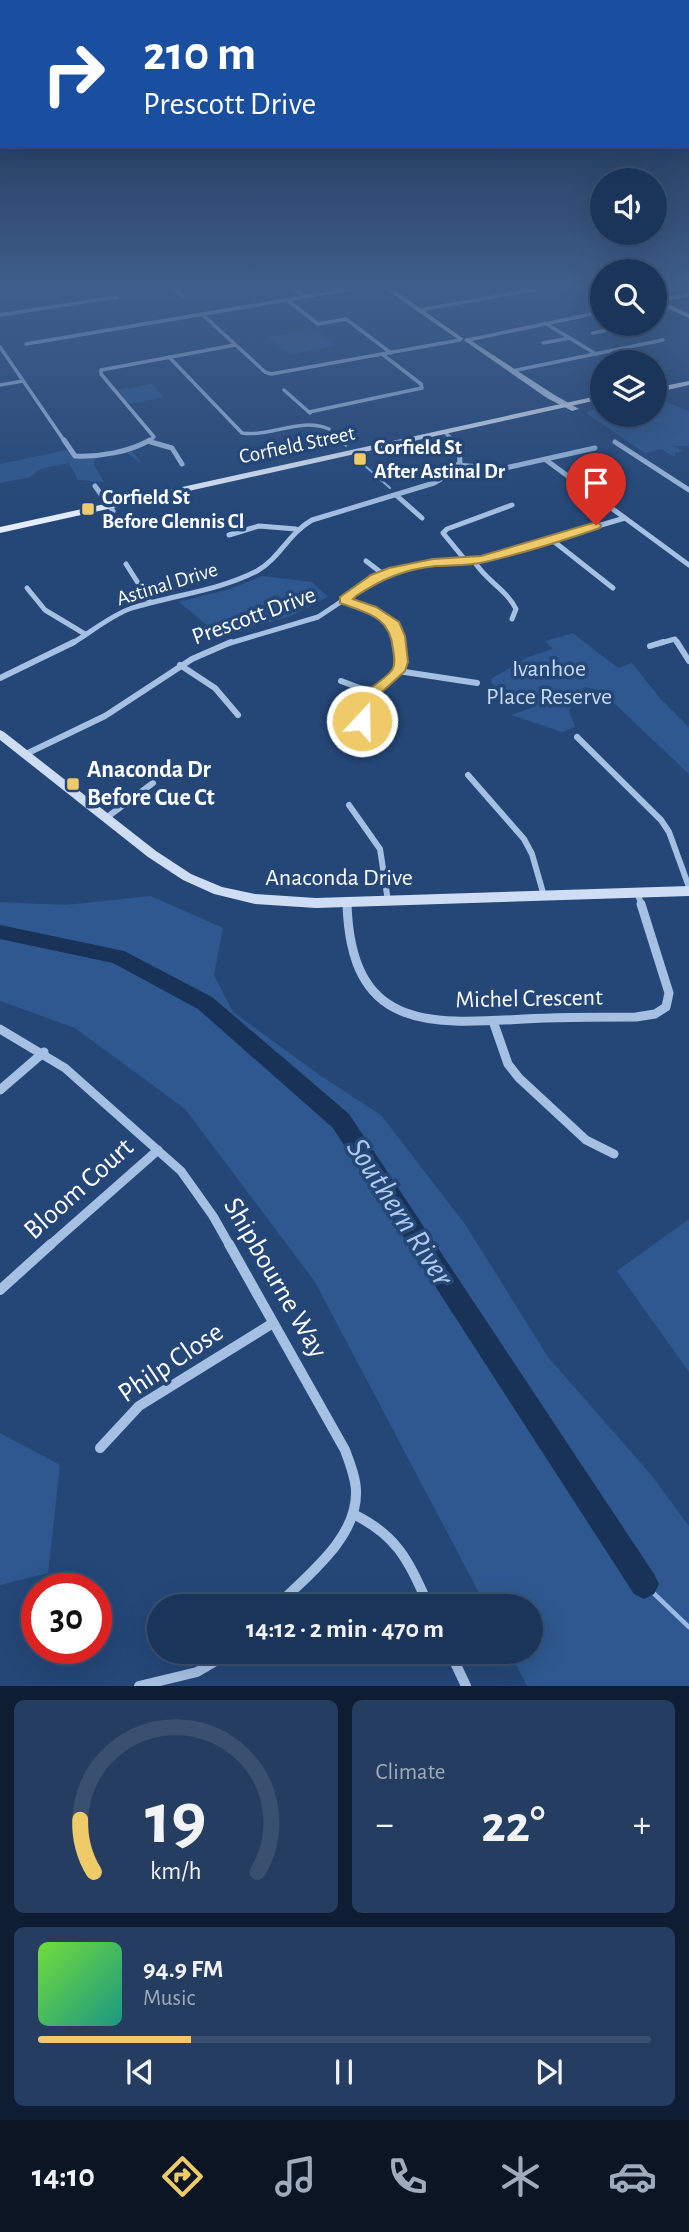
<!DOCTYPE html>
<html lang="en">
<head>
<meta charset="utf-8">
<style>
	:root { --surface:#1b355a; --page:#243d60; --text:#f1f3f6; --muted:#a0abbb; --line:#395070; --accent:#eeca68 }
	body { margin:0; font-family:"Alegreya Sans",sans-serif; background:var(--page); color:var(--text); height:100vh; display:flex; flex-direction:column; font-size:26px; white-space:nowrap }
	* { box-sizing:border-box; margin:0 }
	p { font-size:23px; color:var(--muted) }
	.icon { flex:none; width:38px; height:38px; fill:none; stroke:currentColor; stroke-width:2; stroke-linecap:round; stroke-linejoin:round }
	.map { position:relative; height:1686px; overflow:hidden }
	.drawer { display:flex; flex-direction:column; gap:14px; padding:14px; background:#0f1d32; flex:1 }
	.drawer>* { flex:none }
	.guide { position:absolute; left:0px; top:0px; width:690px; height:147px; box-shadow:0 7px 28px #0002,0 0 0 2px var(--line); background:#1a4fa0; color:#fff; overflow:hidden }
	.buttons { position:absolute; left:590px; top:168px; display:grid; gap:14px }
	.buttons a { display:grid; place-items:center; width:77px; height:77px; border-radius:50%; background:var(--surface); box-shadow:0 7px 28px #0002,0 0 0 2px var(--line); font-size:35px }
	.speed { position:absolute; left:21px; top:1573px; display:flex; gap:14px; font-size:35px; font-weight:700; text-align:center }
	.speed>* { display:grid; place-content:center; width:91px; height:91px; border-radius:50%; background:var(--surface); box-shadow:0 7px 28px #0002,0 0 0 2px var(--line); line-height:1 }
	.speed .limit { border:10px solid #d22; background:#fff; color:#111 }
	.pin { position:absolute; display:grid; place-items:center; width:60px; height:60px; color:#fff; margin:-72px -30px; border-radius:50% 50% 50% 0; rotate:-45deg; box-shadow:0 0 7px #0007 }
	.pin .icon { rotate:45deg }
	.me { position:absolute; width:77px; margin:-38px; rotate:21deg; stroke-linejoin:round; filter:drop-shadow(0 0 5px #0008) }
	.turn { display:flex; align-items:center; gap:24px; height:147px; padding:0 28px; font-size:32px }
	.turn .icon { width:91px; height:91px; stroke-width:2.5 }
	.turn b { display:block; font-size:49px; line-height:60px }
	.big { font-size:52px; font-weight:600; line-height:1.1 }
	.drawer .widget { flex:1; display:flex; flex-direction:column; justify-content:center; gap:10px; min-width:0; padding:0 24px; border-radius:10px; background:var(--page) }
	.drawer .dial { align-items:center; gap:0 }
	.dial svg { height:182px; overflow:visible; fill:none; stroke:var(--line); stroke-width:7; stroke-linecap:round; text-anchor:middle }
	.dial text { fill:var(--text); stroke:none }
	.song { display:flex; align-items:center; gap:21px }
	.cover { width:84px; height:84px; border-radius:10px; background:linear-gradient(135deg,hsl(100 70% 55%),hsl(170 70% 35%)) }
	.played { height:7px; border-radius:4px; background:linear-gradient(90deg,var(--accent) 25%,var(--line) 25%) }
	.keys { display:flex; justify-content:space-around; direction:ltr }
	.heat { display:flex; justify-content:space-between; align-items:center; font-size:38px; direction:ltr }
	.drawer .tiles { flex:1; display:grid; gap:14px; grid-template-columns:1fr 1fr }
	.widget:last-child { grid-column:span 2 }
	.trip { position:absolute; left:147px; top:1594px; width:396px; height:70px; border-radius:35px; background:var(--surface); box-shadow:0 7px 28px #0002,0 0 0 2px var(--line); font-weight:600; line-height:70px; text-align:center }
	.menu { display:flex; height:112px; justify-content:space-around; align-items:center; background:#0b1524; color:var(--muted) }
	.menu .icon { width:49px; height:49px }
	.menu .on { color:var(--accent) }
	.menu b { font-size:32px; color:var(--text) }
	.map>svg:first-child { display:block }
</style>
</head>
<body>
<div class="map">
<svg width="689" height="1686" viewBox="0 0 689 1686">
	<rect width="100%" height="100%" fill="#244778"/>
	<!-- green -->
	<g fill="#2e588f">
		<path d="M310,330L318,331L336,346L289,355L268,337Z"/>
		<path d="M152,384L164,397L130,404L118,390Z"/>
		<path d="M655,398L689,411V446H675L682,451L675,453V457L661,449L645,453L587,414L588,411L602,408V415H654Z"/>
		<path d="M67,450C79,465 114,455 132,451L142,464L127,453L95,459L94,465L104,482L78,480L69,463L40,469L30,477L0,483V464Z"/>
		<path d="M262,576L312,582L328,597L291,616L220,636L179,602L230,589Z"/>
		<path d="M573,633L618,668L632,663L659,697L689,727V774L601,691L584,687L569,711L575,727L562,732L511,715L531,708L492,684L491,679L528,657L553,649L545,641Z"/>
		<path d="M151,896L223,928L214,975L233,1012L321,1076L381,1115L465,1224L548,1357L652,1476L689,1526V1686H527L510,1652H530V1606H486L315,1282L185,1109L75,1028L0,1001V902L66,905Z"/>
		<path d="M689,1219V1372L617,1271Z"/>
		<path d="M0,1433L60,1465L48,1573L0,1585Z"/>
	</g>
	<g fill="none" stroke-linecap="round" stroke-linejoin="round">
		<!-- stream-far1 -->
		<g stroke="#99bae4" stroke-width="2">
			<path d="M330,433L346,446"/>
			<path d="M363,464L390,488"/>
		</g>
		<!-- stream -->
		<path stroke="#99bae4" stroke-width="4.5" d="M644,1584L689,1627"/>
		<!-- river -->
		<path fill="#183258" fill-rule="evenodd" d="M0,925L124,951L212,997L349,1114L654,1574L659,1584L654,1594L644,1599L634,1594L333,1128L198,1009L113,963L0,939Z"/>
		<!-- street-far4 -->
		<g stroke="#a5c0e3" stroke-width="3.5">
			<path d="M170,285L183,297"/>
			<path d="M292,287L305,297"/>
			<path d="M173,288L191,285"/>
			<path d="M287,300L318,324L346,319L391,353"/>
			<path d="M654,301L689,295"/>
			<path d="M420,310L555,286"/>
			<path d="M202,314L265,372L271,374L460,340"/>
			<path d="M0,315L117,297"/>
			<path d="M545,323L596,354"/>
			<path d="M593,333L628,326"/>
			<path d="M468,340L602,312"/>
			<path d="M543,343L570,338"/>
			<path d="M26,344L375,285"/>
			<path d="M0,347L65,442"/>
			<path d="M169,357L242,433C272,437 300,417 329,429"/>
			<path d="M512,371L663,340"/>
			<path d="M0,385L23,381"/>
			<path d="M284,390L310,413"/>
			<path d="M309,412L422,388L421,384L382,354"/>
			<path d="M445,432L454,442"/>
			<path d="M148,442L154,437L101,374V370L235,345"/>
		</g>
		<!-- street-far3 -->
		<g stroke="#a5c0e3" stroke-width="5">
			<path d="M64,440L75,456C100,457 129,452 150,440"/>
			<path d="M151,442L172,448L182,464"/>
			<path d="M615,442L689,490"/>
			<path d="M546,460L689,565"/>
			<path d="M458,465L501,469L595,448"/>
			<path d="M95,486L113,511"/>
			<path d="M396,495L422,518"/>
			<path d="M229,535L259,526L296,529"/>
			<path d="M552,540L613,588"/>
			<path d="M366,561L383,574"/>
			<path d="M466,561L443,533L447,529L512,505"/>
			<path d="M474,561C485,580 506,589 516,609L512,619"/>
			<path d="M126,564L150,602"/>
			<path d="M27,588L45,610L85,634"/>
			<path d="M344,600C368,609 393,617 401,644"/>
			<path d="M71,644C90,633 111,615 132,608C173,595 218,591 257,571C279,559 289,533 312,520L434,483L451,473L460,462L459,448L452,440"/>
			<path d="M227,644L318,617L383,574L415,565L481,560L625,518"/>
			<path d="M657,644L675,639L678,644"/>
		</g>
		<!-- street-far2 -->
		<g stroke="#a5c0e3" stroke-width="6">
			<path d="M401,642L398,671L477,683"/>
			<path d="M677,642L689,661"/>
			<path d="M650,646L663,642"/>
			<path d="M180,665L215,688L238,715"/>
			<path d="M0,678L74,642"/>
			<path d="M341,681L370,692"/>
			<path d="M362,721L365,699L398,671"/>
			<path d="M577,737L661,820L669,832L689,887"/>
			<path d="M26,754L105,716L192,659L231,642"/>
			<path d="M468,775L524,839L532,854L544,896"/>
			<path d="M349,805L380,849L388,901"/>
			<path d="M106,818L153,783"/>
			<path d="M637,892L642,906"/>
			<path d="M347,903V906"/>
		</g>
		<!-- street-far1 -->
		<g stroke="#a5c0e3" stroke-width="9">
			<path d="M347,904C351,1028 424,1025 524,1019C561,1017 599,1017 636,1017L655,1014L666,1007L669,993L641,904"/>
			<path d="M493,1021L508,1064L519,1078L586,1140L614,1154"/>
			<path d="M0,1029L65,1068L181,1171L213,1216L230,1246"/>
			<path d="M0,1090L44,1052"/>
			<path d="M49,1246L158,1150"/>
		</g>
		<!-- street -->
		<g stroke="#a5c0e3" stroke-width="10">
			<path d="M229,1244L345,1450C350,1464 356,1478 356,1492C357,1539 306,1576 277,1606"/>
			<path d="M0,1290L51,1244"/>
			<path d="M100,1448L139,1406L273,1323"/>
			<path d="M353,1514C399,1536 409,1563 429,1606"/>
			<path d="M450,1652L466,1686"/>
			<path d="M139,1686L197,1672L231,1652"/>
		</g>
		<!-- secondary -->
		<g fill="#ceddf4" fill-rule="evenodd">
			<path d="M0,285H9L0,288Z"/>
			<path d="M380,285H387L464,339L459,340Z"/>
			<path d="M654,297L689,314V318L654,302Z"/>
			<path d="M467,338L553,394L579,409L572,411L547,398L465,341L464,340Z"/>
			<path d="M0,730L4,732L156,851L191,874L222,887L255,894L316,898L689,886V896L316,908L255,904L214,894L183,880L148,857L0,740Z"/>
		</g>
		<!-- primary -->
		<g fill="#e4edfc" fill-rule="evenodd">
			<path d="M689,381V385L654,393V388Z"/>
			<path d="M602,395V399L0,533V527Z"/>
		</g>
	</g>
	<!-- sky -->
	<linearGradient id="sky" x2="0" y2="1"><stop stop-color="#142742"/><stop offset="0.55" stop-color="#3f5e8b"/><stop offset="1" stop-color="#3f5e8b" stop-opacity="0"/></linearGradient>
	<rect width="689" height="521" fill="url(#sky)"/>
	<!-- route -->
	<path fill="#eeca68" stroke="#9b8344" stroke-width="2" d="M596,522L601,525L600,528C562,541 524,553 485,562C470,566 452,565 436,566C405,569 382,579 356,596L353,599L376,607L399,622L405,636L408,662L405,671L372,701L367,724H357L355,721L358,699C367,688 383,682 392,670C396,664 394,656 393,649C390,616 367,613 340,603V597L371,575L389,568L433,559L481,556Z"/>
	<!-- markers -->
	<g fill="#eeca68" stroke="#244778" stroke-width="2.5">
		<rect x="353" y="452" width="14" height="14" rx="3.5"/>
		<rect x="81" y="502" width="14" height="14" rx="3.5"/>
		<rect x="66" y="777" width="14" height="14" rx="3.5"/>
	</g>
	<g text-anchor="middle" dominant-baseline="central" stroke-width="7" stroke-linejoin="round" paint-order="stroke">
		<!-- far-street labels -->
		<g font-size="21" fill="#fff" stroke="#244778">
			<text transform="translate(297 445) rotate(-12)">Corfield Street</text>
			<text transform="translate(167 584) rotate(-17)">Astinal Drive</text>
		</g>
		<!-- far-poi labels -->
		<g font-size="21" font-weight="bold" fill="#fff" stroke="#244778" text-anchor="start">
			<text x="374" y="447">Corfield St<tspan x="374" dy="24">After Astinal Dr</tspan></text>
			<text x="102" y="497">Corfield St<tspan x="102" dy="24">Before Glennis Cl</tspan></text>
		</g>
		<!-- street labels -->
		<g font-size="24" fill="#fff" stroke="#244778">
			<text transform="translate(254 616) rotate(-20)">Prescott Drive</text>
			<text x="339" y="878">Anaconda Drive</text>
			<text transform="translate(529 999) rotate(-1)">Michel Crescent</text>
		</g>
		<!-- park labels -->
		<g font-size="24" fill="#c7daf3" stroke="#244778">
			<text x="549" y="669">Ivanhoe<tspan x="549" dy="28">Place Reserve</tspan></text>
		</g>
		<!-- poi labels -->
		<g font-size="24" font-weight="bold" fill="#fff" stroke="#244778" text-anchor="start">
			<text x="87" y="770">Anaconda Dr<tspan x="87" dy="28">Before Cue Ct</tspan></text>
		</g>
		<!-- near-street labels -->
		<g font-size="28" fill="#fff" stroke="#244778">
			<text transform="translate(79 1189) rotate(-42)">Bloom Court</text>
			<text transform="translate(275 1278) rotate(60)">Shipbourne Way</text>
			<text transform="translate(171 1363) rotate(-34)">Philp Close</text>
		</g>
		<!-- near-water labels -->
		<g font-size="32" font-style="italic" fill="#b0caec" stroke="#244778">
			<text transform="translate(400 1212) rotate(57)">Southern River</text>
		</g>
	</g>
</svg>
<div class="buttons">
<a><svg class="icon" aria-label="sound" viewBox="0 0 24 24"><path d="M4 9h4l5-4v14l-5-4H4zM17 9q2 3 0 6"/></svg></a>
<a><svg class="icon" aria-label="search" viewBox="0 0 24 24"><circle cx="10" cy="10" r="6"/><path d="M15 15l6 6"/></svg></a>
<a><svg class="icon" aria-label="layers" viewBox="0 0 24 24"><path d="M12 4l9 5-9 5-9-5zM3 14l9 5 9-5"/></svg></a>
</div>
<div class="speed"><div class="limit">30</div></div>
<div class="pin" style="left:596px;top:525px;background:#d93025"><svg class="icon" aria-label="arrive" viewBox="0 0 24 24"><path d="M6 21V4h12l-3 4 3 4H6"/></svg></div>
<svg class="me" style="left:362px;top:721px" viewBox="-20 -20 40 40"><circle r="17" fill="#eeca68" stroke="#fff" stroke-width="3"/><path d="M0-11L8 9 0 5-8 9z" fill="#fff"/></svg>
<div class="trip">14:12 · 2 min · 470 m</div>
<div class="guide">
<div class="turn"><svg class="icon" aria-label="right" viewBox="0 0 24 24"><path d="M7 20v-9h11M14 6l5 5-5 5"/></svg><div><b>210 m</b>Prescott Drive</div></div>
</div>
</div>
<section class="drawer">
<div class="tiles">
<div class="widget dial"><svg viewBox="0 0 100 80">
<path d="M14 69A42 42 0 1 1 86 69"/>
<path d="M14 69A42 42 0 0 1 8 46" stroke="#eeca68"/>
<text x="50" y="56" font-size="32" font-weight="700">19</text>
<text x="50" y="72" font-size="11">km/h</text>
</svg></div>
<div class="widget"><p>Climate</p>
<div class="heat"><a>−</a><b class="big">22°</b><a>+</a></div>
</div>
<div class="widget">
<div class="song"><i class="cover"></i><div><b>94.9 FM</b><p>Music</p></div></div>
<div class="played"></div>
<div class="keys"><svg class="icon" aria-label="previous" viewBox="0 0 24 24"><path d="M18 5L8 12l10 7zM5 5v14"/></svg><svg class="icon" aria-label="pause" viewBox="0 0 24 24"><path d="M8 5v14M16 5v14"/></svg><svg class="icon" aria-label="next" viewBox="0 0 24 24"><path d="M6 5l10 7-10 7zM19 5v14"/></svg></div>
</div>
</div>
</section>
<nav class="menu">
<b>14:10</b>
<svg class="icon on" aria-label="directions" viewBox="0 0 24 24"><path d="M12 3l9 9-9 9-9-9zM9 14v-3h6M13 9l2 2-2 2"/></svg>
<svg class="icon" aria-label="music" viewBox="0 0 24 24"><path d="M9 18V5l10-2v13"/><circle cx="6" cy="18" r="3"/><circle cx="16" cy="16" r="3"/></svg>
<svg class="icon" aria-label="phone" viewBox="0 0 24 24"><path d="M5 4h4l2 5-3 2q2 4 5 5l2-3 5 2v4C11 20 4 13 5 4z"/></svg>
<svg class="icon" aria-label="climate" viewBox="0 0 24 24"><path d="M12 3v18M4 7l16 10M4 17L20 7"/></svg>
<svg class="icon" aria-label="car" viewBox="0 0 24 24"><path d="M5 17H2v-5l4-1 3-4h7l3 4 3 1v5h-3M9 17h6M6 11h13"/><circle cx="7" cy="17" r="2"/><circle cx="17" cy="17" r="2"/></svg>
</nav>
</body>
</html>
